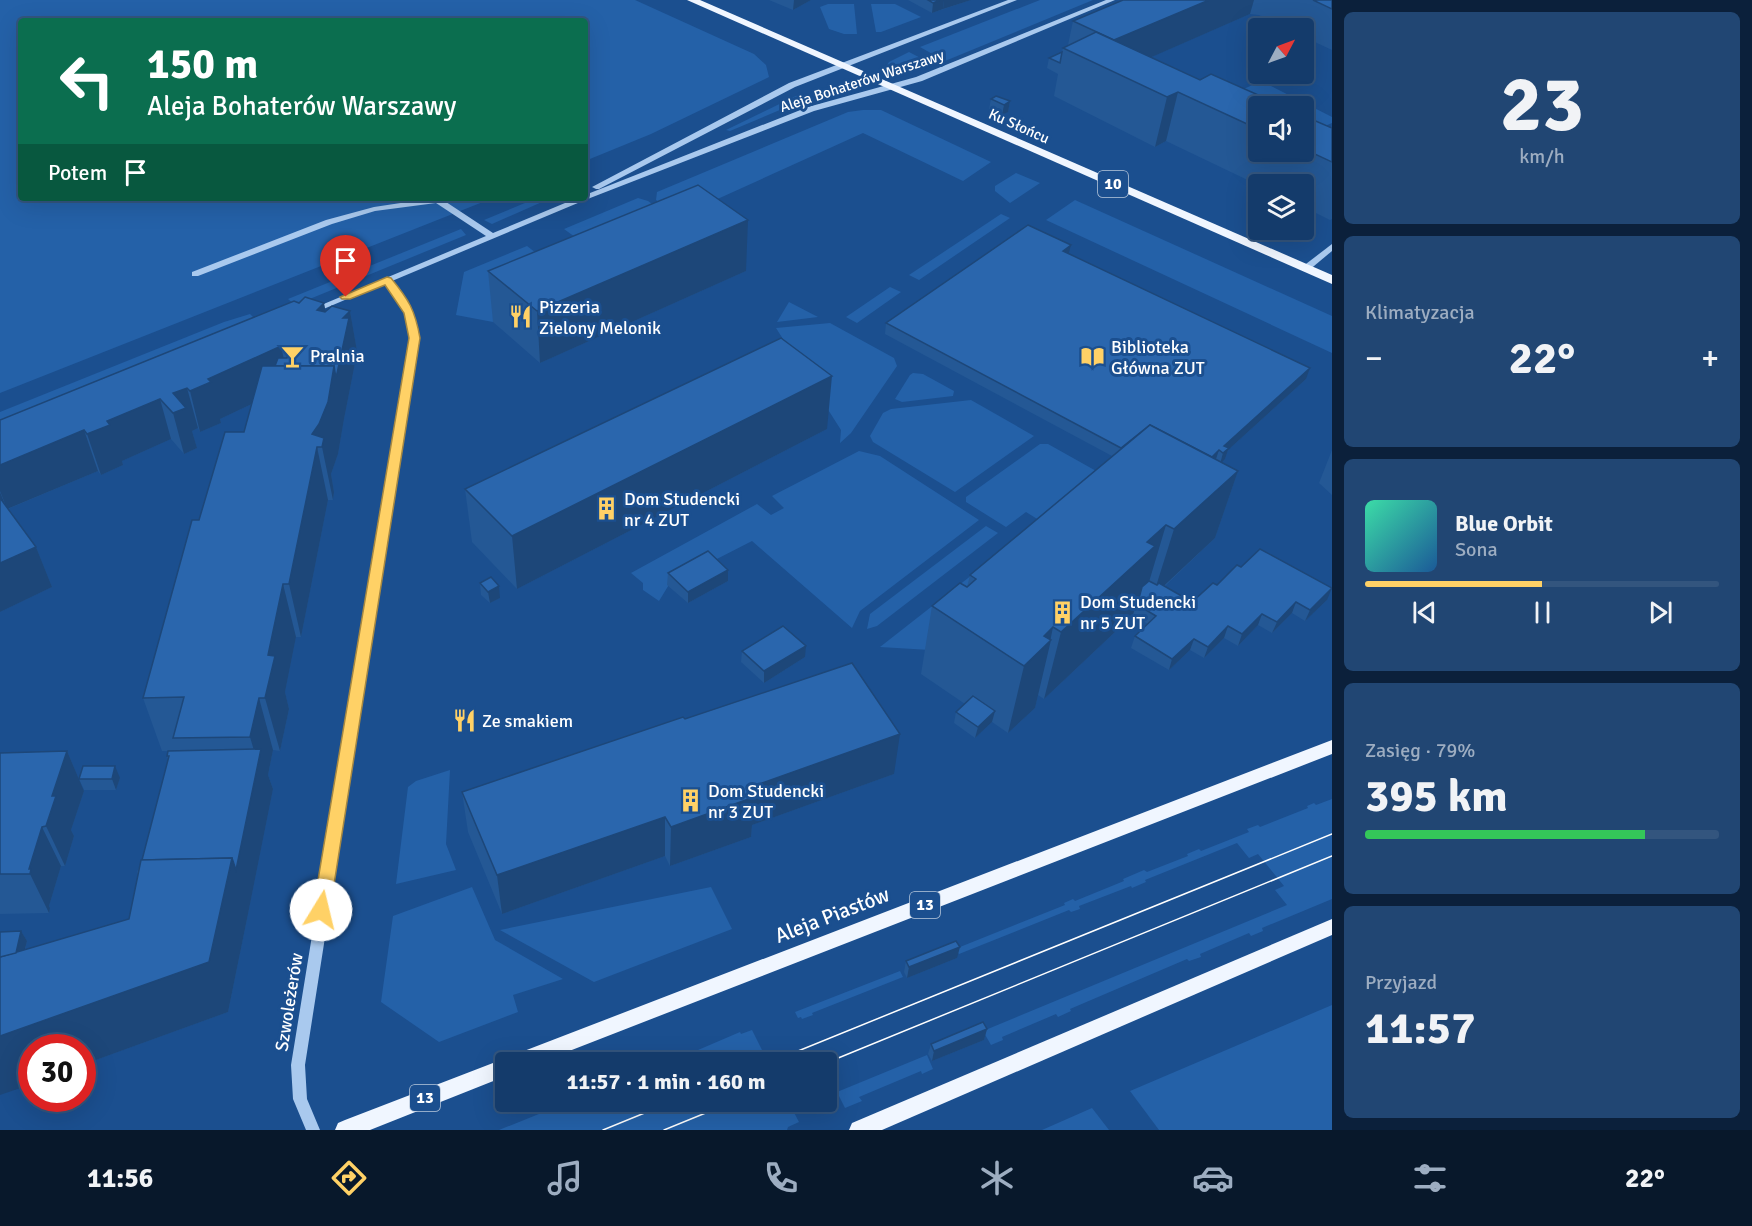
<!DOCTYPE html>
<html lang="pl">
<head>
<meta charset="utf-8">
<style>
	:root { --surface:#143b6b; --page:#214673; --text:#f1f3f6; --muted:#9dadc1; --line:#33557e; --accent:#ffd166 }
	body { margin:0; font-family:Signika,sans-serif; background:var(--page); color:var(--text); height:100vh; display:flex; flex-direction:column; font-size:22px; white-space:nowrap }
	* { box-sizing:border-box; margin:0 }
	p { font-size:20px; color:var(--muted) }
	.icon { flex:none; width:33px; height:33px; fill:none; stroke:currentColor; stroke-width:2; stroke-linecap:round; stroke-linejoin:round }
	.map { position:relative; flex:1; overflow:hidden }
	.drawer { display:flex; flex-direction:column; gap:12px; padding:12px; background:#0b203b; width:420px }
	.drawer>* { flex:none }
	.guide { position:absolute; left:18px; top:18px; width:570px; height:183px; border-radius:6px; box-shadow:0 6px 24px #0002,0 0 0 2px var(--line); background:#0b6e4f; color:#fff; overflow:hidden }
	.needle { width:39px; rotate:49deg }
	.tools { position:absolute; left:1248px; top:18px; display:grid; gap:12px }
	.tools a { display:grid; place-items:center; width:66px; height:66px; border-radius:6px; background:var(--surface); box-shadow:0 6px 24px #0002,0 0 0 2px var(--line); font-size:30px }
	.speed { position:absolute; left:18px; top:1034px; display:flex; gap:12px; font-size:30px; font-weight:700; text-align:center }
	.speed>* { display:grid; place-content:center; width:78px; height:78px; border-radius:50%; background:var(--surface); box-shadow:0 6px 24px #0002,0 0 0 2px var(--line); line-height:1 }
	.speed .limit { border:9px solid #d22; background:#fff; color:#111 }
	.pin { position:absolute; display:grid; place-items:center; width:51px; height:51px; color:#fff; margin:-62px -26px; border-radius:50% 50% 50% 0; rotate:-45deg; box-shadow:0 0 6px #0007 }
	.pin .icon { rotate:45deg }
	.me { position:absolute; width:66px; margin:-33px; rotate:9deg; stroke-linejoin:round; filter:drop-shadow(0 0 4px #0008) }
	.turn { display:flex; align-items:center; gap:21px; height:126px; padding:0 30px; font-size:27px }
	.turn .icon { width:78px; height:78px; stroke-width:2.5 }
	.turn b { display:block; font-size:42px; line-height:51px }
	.then { display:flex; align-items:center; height:57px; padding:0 30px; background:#0003; gap:12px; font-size:22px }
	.big { font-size:45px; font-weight:800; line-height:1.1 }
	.drawer .card { flex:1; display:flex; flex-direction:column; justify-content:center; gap:9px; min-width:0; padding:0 21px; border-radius:9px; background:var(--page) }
	.drawer .dial { align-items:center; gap:0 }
	.dial b { font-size:78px; line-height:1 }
	.song { display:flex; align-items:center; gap:18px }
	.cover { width:72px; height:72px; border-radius:9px; background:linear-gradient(135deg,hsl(160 70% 55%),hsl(210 70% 35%)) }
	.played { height:6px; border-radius:3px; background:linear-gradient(90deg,var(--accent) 50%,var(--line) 50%) }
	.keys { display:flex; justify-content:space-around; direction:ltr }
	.heat { display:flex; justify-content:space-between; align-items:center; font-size:33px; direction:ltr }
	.charge { height:9px; border-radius:4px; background:linear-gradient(90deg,#34c759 79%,var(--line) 0) }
	.trip { position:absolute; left:495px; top:1052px; width:342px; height:60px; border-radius:6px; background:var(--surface); box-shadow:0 6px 24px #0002,0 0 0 2px var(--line); font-weight:800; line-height:60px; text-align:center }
	.dock { display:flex; height:96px; justify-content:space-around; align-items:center; background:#08182b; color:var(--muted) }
	.dock .icon { width:42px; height:42px }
	.dock .on { color:var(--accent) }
	.dock b { font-size:27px; color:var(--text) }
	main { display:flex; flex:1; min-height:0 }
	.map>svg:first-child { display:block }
</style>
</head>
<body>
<main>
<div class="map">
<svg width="1332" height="1130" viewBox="0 0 1332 1130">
	<rect width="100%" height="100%" fill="#1b4f8f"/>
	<!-- green -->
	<g fill="#2461a8">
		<path d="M0,0H635L754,54L766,65L769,77L651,134L585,161V21H21V198H493L0,393Z"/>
		<path d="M1040,0H1093L945,61L920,47Z"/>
		<path d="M828,4H854L857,34H844L829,29L820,7Z"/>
		<path d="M871,4H895L921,17L881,32H876Z"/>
		<path d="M909,52L932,64L898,71L885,68L889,62Z"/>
		<path d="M1261,81L1332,117V123L1304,135V106L1205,107Z"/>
		<path d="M798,95L806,99L730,131L726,130Z"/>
		<path d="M863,110H881L991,162L963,181L863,133L702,206L709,236L656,200L657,192L848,112Z"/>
		<path d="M1016,173L1040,183L1010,203L995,191V186Z"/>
		<path d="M537,198H551L492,224L484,220Z"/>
		<path d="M638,198L648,201L688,230L612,264L564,229Z"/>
		<path d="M1075,200L1332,316V353L1046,220Z"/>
		<path d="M1001,214L1010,218L919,280L909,275Z"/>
		<path d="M461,229L466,235L295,305L288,299Z"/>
		<path d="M527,246L579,286L493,322L456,315L464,272Z"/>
		<path d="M890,287L901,292L857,323L846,317Z"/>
		<path d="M789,302L818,317L777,322Z"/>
		<path d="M250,314L256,320L0,425V412L224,322Z"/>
		<path d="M830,323L894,358L897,366L851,433L840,443L841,430L776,328Z"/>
		<path d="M913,373L923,374L954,391L953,396L902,402L895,399L910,375Z"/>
		<path d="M971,400L1034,436L955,492L873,442L870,436L883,413L891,409Z"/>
		<path d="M1040,444H1048L1114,481L1055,530L1026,512L1006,527L966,502V497Z"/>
		<path d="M859,451L880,456L979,520L860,611L852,628L752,541L670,583L659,601L643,590V583L631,573L757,504L771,515L784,508L772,496Z"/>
		<path d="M986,526L998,533L877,626L867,629L870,614Z"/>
		<path d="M1000,553L930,650L880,647Z"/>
		<path d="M450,770L446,844L456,870L396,884L408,787L416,781Z"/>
		<path d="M1332,799V899L1262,928L1263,931L1251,936L1249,933L1200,954L1201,957L1189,961L1187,959L1070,1009L1071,1011L1058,1017L1056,1014L1002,1037L1003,1040L991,1045L983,1031L1287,905L1275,890L1284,886L1258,854L1249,858L1237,843L1145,880L1146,882L1132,888L1131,886L1079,906L1080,909L1071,912L1069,910L959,954L955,949L1065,905L1064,903L1073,899L1075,901L1124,881L1123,879L1144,870L1147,872L1188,856L1187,854L1199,849L1201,851L1249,832L1247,829L1258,825L1260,827L1308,808L1307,806L1314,803L1316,805Z"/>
		<path d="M472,887L495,940L563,979L513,995L518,1012L439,1042L381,1002L393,916Z"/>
		<path d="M711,887L732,929L594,982L500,930Z"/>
		<path d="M900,971L903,977L812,1013L813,1015L802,1019L801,1017L798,1018L795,1012Z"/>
		<path d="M1332,1005V1130H1159L1130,1091Z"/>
		<path d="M752,1030L764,1054L761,1055L765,1062H670L740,1032L741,1034Z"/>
		<path d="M927,1055L933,1069L922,1074L921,1071L859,1097L862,1101L845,1108L837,1092Z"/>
		<path d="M571,1101H788L799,1122L788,1127L787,1130H499Z"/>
		<path d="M1092,1108L1109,1130H1042Z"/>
	</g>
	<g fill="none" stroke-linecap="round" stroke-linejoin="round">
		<!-- minor -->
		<g fill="#a9c9ee" fill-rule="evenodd">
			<path d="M1008,0H1017L795,87L599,189H596L592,187L789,83Z"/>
			<path d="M1106,0H1115L922,81L814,111L585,200L392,281C407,298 416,315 419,338L305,1065L307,1099L320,1130H306L293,1099L291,1065L409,338C408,316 399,300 385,283L314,313L311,314L307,311L486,236L436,203L375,211L332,224L198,276H192V272L326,220L374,207L434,198H440L493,233L577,198H585V195L808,107L916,77Z"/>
			<path d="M1332,244V251L1308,271H1302V267Z"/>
		</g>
		<!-- major -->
		<g fill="#f0f6ff" fill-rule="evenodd">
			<path d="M687,0H700L1332,275V284Z"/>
			<path d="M1332,740V754L541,1062H506V1076L370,1130H335L338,1123L345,1120L506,1058L509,1059L511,1056Z"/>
			<path d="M1332,919V935L882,1130H849L852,1123Z"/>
		</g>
		<!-- tram -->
		<g stroke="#fff" stroke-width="1.5">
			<path d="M771,1062L1332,834"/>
			<path d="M826,1063L1332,856"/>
			<path d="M603,1130L674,1101"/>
			<path d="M664,1130L735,1101"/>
		</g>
	</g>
	<!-- wall -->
	<g fill="#245895">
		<path d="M769,0H811L793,10Z"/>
		<path d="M908,0H971L932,13Z"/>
		<path d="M1123,0H1332V50L1304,37V28H1287L1259,15L1250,14L1151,57L1258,106V152H1304V116L1332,128V219L1330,220L1304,207V184H1258V185L1166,141L1155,147L1054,96L1058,74L1047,68L1049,58L1062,52L1063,48L1068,45L1073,21Z"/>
		<path d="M991,99L1010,101L1008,112L1002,115L989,109Z"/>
		<path d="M1069,254L1306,379L1228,450L1225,459L1221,462L1238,471L1215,538L1165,586L1192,602L1241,567L1327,600L1305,621L1292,613L1272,633L1258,625L1238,646L1224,638L1204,658L1190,650L1169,670L1131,648L1135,636L1148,624L1133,615L1044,699L1038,695L1035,708L1008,733L992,722L975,738L954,723L956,712L965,704L921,674L932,606L967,587L970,575L1112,456L885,334L886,323Z"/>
		<path d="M488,271H746L540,363L493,322Z"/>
		<path d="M350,311L357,351L355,353L356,358L344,419L338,454L331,474L334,492L333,500H328L301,637H296L285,692L289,709L280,751L273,750L268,775L273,789L249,909L228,1012L82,1065V1047H32L21,931L27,941L25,950L129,919L138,875L137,872L142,860L168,760L167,756L168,751H162L143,698L199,520L244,432L252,404L220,419L221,423L200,432L198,428L192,431L197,448L184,454L171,439L122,461L123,465L101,475L98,471L8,509L36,547L52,587L0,612V420L326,312Z"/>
		<path d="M827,429L517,589L472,542L465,489Z"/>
		<path d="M1332,450V495L1319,483Z"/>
		<path d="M728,570V581L688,603L667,585L668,573Z"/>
		<path d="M480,583L500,598L490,603L481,595Z"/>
		<path d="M742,651L805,657L764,683L741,662Z"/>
		<path d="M685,719L894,774L752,825L751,837L670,866L665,856L502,914L468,832L462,792Z"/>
		<path d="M67,751L84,791L71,830L74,836L65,866H61L49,906L50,908L49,913L0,914V753Z"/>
		<path d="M120,778L116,790H84L79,779Z"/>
		<path d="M957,958L907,978L904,972L906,961Z"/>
		<path d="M987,1029L984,1040L932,1061L928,1054L931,1044Z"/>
	</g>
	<!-- shaded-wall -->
	<g fill="#1d4779">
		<path d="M794,0H811L793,10Z"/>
		<path d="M940,0H944L943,9L932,13L933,3Z"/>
		<path d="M944,0H971L943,9Z"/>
		<path d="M1209,0H1254L1250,14L1115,73L1114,40Z"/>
		<path d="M1178,92L1166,141L1155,147L1167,97Z"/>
		<path d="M1010,101L1008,112L1002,115L1004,105Z"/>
		<path d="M748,220L746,271L540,363L537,311Z"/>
		<path d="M1071,245L1068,256L1063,251Z"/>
		<path d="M324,303L332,343L317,310Z"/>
		<path d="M350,311L357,351L355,353L356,358L344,419L338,454L331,474L334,492L333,500L322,447H317L328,500L301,637L289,584L312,434L343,318Z"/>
		<path d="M281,346L288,378L275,393L220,419L221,423L200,432L190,391L208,379Z"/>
		<path d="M1310,368L1306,379L1228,450L1225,459L1220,464L1223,453L1224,446Z"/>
		<path d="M832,376L827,429L517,589L512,536Z"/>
		<path d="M187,388L198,428L192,431L197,448L184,454L173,413V393Z"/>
		<path d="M160,399L171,439L122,461L123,465L101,475L87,434L107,421Z"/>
		<path d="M84,430L98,471L7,509L0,491V465Z"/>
		<path d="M1219,450L1215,462L1185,482Z"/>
		<path d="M1238,471L1215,538L1153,596L1174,529Z"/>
		<path d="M0,492L6,507L0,509Z"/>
		<path d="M1166,525L1146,592L1137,605L1136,604L1133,615L1044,699L1061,632L1147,542Z"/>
		<path d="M36,547L52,587L0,612V563Z"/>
		<path d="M728,570V581L688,603V592Z"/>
		<path d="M283,584L296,637L285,692L289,709L280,751L265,698L268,655Z"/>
		<path d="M499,586L500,598L490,603L488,592Z"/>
		<path d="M1332,588L1327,600L1305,621L1310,610Z"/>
		<path d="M1296,602L1292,613L1272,633L1277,622Z"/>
		<path d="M1262,614L1258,625L1238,646L1242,634Z"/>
		<path d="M1228,626L1224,638L1204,658L1208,647Z"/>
		<path d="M1053,627L1050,642L1051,640L1035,708L1008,733L1024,666L1044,636Z"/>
		<path d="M1194,639L1190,650L1169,670L1172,659Z"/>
		<path d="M806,646L805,657L764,683V671Z"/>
		<path d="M259,698L273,750L268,775L273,789L249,909L228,1012L82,1065V1047H32V1084L0,1095V1036L232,858L258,764L250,737Z"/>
		<path d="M995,711L992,722L975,738L978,727Z"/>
		<path d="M900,734L894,774L752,825L751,837L670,866L671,827L748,788Z"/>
		<path d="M67,751L84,791L71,830L74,836L65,866L46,826L52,796Z"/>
		<path d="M115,766L120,778L116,790L112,779Z"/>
		<path d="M665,817V856L502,914L497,875Z"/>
		<path d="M42,827L61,866L49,906L50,908L49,913L30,874L29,869Z"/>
		<path d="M21,931L27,941L18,976L13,965Z"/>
		<path d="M960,947L957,958L907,978L909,967Z"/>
		<path d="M987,1029L984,1040L932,1061L934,1051Z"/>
	</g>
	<!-- building -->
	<g fill="#2a66ad" stroke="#1d4779" stroke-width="1.5">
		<path d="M928,0H940L933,3Z"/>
		<path d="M1123,0H1209L1114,40L1073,21Z"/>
		<path d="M1313,0H1332V9Z"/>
		<path d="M1096,32L1200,80L1211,74L1283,106H1258V129L1178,92L1167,97L1063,48Z"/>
		<path d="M1062,52L1060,63L1049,58Z"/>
		<path d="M996,96L1010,101L1004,105L991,99Z"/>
		<path d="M1304,116L1332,128V162L1304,149Z"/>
		<path d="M698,185L748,220L537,311L488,271Z"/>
		<path d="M1028,225L1071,245L1063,251L1310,368L1224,446L1229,448L1223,453L1219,450L1212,457L1150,425L1121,448L886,323Z"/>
		<path d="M305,297L324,303L317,310L325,312L332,306L350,311L343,318H349L336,378L334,366H275L278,358H287L290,347L281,346L208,379L211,382L190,391L187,388L173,393L186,408L173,413L160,399L107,421L110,425L87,434L84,430L0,465V420L294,301L299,303Z"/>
		<path d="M781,338L832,376L512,536L465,489Z"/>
		<path d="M262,366H334L328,402L319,424L312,434L324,438L322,447H317L289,584H283L268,655L275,656L265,698H259L250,737L173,738L184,697L143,698L192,520H199L225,432H244Z"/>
		<path d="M1150,425L1238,471L1174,529L1166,525L1147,542L1155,546L1061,632L1053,627L1044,636L1051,640L1024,666L932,606L960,583L967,587L976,579L970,575Z"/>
		<path d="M0,498L36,547L0,563Z"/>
		<path d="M1260,549L1332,588L1310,610L1296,602L1277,622L1262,614L1242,634L1228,626L1208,647L1194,639L1172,659L1135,636L1156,616L1136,604L1138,602L1142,587L1149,581L1157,585L1159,583L1192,602L1213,583L1217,585L1237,565L1241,567Z"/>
		<path d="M708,551L728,570L688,592L668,573Z"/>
		<path d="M491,577L499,586L488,592L480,583Z"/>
		<path d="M783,626L806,646L764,671L742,651Z"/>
		<path d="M852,663L900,734L748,788L754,797L671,827L665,817L497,875L462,792L683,717L685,719Z"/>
		<path d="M973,696L995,711L978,727L956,712Z"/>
		<path d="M261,749L236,870L232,858L142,860L169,756H167L168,751Z"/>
		<path d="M67,751L52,796H56L46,826L42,827L29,869H31L30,874H0V753Z"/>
		<path d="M83,766H115L112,779H79Z"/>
		<path d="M232,858L209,962L0,1036V957L129,919L141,860Z"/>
		<path d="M21,931L16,953L0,957V932Z"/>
		<path d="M956,941L960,947L909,967L906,961Z"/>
		<path d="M983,1022L987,1029L934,1051L931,1044Z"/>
	</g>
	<!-- route -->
	<path fill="#ffd166" stroke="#a68842" stroke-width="1.5" d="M387,277L391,278C409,300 415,310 420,338L330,910L327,916L321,918L316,916L313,910L409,338L404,313L385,285L350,299H342L340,297Z"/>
	<!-- icons -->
	<defs>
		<symbol id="restaurant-bare" viewBox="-9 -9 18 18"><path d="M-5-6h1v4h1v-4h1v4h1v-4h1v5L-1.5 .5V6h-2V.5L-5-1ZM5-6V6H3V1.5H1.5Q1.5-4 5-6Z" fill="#ffd166" stroke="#1b4f8f" stroke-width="2.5" paint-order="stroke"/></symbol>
		<symbol id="bar-bare" viewBox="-9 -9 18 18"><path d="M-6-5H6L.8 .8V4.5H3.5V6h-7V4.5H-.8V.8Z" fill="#ffd166" stroke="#1b4f8f" stroke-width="2.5" paint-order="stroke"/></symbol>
		<symbol id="library-bare" viewBox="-9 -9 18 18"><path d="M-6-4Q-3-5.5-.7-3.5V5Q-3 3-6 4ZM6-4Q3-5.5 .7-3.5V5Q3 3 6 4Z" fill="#ffd166" stroke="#1b4f8f" stroke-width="2.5" paint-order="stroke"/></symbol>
		<symbol id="building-bare" viewBox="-9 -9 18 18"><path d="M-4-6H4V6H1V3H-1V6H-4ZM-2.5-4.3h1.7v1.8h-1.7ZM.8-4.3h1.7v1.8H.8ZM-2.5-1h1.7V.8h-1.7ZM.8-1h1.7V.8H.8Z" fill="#ffd166" stroke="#1b4f8f" stroke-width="2.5" paint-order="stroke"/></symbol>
	</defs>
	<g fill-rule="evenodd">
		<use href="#restaurant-bare" x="504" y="300" width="33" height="33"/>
		<use href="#bar-bare" x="276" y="340" width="33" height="33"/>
		<use href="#library-bare" x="1076" y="340" width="33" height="33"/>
		<use href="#building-bare" x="590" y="492" width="33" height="33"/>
		<use href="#building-bare" x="1046" y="596" width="33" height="33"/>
		<use href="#restaurant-bare" x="448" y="704" width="33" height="33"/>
		<use href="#building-bare" x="674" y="784" width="33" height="33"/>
	</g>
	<g text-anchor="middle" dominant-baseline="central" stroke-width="6" stroke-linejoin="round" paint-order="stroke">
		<!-- far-street labels -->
		<g font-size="15" fill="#fff" stroke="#1b4f8f">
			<text transform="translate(862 81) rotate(-18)">Aleja Bohaterów Warszawy</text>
			<text transform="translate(1019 126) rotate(24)">Ku Słońcu</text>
		</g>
		<!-- shield labels -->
		<g fill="#1b4f8f" stroke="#bbcadd" stroke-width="1.5">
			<rect x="1098" y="171" width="30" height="26" rx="4.5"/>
			<rect x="910" y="892" width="30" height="26" rx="4.5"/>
			<rect x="410" y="1085" width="30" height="26" rx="4.5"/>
		</g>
		<g font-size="16" font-weight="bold" fill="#fff">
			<text x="1113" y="184">10</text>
			<text x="925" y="905">13</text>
			<text x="425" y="1098">13</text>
		</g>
		<!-- poi labels -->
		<g font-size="18" fill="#fff" stroke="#1b4f8f" text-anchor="start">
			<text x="539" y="307">Pizzeria<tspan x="539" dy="21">Zielony Melonik</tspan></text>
			<text x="1111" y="347">Biblioteka<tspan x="1111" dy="21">Główna ZUT</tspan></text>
			<text x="310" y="356">Pralnia</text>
			<text x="624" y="499">Dom Studencki<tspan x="624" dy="21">nr 4 ZUT</tspan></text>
			<text x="1080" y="602">Dom Studencki<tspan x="1080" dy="21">nr 5 ZUT</tspan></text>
			<text x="482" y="721">Ze smakiem</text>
			<text x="708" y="791">Dom Studencki<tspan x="708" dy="21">nr 3 ZUT</tspan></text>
		</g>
		<!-- street labels -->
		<g font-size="18" fill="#fff" stroke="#1b4f8f">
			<text transform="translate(289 1002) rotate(-81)">Szwoleżerów</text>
		</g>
		<!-- near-street labels -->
		<g font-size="21" fill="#fff" stroke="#1b4f8f">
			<text transform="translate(832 915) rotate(-21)">Aleja Piastów</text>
		</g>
	</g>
</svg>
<div class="tools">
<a><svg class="needle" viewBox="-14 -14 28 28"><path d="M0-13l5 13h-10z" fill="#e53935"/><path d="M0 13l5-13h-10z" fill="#9dadc1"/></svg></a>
<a><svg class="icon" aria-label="sound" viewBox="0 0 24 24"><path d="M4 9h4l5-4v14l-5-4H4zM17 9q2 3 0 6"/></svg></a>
<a><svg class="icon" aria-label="layers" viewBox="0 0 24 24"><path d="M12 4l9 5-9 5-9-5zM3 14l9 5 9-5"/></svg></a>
</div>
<div class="speed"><div class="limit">30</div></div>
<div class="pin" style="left:346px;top:297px;background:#d93025"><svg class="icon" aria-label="arrive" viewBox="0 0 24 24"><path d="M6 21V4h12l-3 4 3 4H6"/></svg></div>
<svg class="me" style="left:321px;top:910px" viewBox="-20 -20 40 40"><circle r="19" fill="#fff"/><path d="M0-13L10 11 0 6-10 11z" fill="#ffd166"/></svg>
<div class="trip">11:57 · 1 min · 160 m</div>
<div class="guide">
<div class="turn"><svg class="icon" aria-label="left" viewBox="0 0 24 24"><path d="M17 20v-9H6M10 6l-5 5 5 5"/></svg><div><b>150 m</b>Aleja Bohaterów Warszawy</div></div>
<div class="then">Potem<svg class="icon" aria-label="arrive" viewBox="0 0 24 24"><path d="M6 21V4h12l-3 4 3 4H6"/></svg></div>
</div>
</div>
<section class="drawer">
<div class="card dial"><b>23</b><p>km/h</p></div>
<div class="card"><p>Klimatyzacja</p>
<div class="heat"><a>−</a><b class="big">22°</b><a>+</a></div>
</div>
<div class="card">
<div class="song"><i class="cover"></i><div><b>Blue Orbit</b><p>Sona</p></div></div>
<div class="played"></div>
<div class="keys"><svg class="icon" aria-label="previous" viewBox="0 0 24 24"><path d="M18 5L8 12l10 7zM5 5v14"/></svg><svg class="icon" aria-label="pause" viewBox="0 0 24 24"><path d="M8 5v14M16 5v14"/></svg><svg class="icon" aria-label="next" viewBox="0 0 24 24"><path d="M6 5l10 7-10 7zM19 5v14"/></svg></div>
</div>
<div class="card"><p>Zasięg · 79%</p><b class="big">395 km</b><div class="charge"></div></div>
<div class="card"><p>Przyjazd</p><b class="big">11:57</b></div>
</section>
</main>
<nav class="dock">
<b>11:56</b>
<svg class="icon on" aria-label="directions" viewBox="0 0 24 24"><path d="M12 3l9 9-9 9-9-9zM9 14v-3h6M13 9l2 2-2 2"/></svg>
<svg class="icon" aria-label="music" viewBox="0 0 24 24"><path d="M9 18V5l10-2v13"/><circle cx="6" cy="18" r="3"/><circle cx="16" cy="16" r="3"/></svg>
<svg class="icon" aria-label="phone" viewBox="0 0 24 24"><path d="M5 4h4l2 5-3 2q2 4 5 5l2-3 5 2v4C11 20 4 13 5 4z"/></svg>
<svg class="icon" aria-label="climate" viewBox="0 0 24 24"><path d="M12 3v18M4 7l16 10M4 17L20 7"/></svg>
<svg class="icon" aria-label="car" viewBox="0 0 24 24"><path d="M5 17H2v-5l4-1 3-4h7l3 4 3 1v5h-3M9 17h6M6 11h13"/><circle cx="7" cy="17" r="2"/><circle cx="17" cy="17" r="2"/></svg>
<svg class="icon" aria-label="filters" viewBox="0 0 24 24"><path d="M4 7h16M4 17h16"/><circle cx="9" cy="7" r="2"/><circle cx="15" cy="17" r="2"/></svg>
<b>22°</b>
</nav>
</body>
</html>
